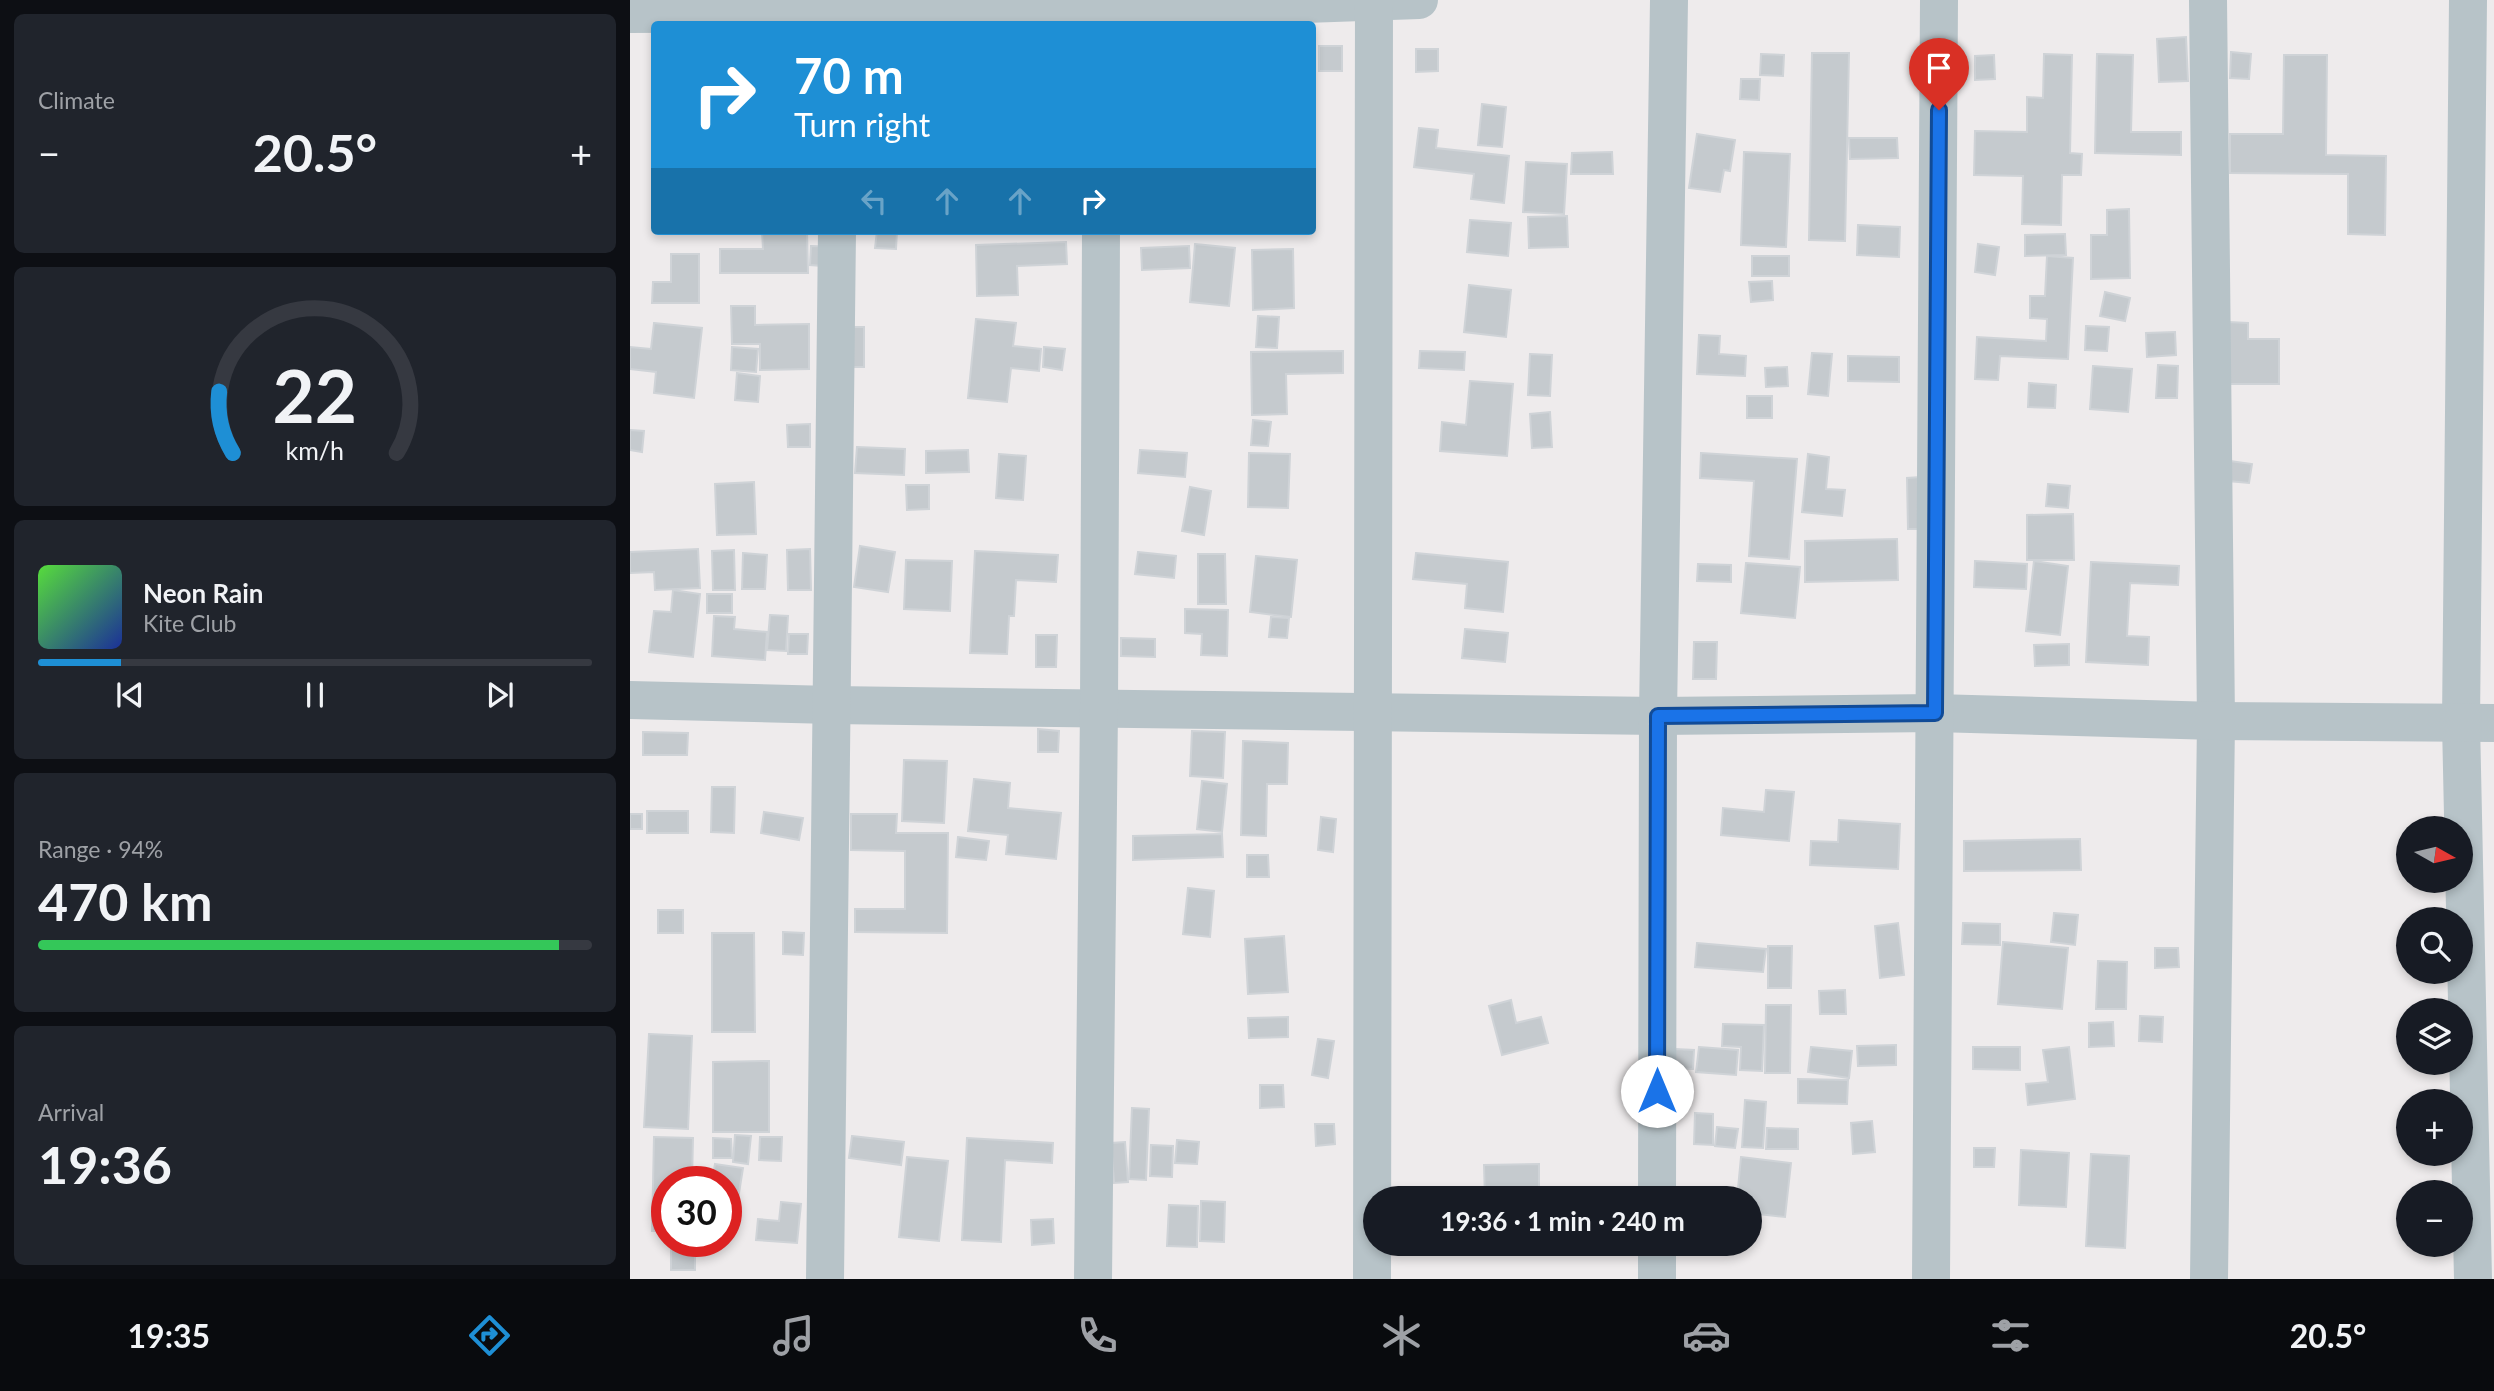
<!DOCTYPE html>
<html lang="en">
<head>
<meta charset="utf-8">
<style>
	:root { --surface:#171b24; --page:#20242c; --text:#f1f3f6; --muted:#9ea1a6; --line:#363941; --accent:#1e8fd5 }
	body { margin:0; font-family:Lato,sans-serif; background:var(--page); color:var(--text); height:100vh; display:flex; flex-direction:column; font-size:26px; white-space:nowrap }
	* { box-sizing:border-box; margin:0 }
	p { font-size:23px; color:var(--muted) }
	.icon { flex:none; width:38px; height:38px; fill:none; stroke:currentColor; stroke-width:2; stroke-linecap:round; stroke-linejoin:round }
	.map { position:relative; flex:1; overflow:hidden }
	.sheet { display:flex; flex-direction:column; gap:14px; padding:14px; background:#0d0f14; width:630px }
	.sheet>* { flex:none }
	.guide { position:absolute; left:21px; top:21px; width:665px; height:214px; border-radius:7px; box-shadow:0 4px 10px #0003; background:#1e8fd5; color:#fff; overflow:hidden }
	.needle { width:46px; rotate:98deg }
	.fabs { position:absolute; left:1766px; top:816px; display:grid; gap:14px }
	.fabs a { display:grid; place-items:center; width:77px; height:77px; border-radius:50%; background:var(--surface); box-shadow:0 4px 10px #0003; font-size:35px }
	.speed { position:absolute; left:21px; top:1166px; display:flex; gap:14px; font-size:35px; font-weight:700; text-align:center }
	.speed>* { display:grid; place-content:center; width:91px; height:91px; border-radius:50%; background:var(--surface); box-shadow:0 4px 10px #0003; line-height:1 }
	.speed .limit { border:10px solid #d22; background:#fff; color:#111 }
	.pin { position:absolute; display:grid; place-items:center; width:60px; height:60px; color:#fff; margin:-72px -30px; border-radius:50% 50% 50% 0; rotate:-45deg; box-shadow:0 0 7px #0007 }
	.pin .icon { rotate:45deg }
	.me { position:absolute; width:77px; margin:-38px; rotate:0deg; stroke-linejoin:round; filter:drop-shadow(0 0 5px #0008) }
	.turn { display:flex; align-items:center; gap:24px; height:147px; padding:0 28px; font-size:32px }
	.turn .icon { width:91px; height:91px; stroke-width:2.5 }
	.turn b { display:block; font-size:49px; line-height:60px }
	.lanes { display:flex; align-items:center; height:66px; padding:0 28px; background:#0003; justify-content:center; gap:35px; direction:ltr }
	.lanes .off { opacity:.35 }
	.big { font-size:52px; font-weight:700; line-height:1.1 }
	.sheet .widget { flex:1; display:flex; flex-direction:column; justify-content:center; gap:10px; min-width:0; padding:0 24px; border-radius:10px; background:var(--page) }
	.sheet .dial { align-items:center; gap:0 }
	.dial svg { height:182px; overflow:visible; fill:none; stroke:var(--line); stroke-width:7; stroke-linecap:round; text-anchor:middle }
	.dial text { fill:var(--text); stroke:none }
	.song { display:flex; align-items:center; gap:21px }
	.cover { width:84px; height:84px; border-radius:10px; background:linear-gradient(135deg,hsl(110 70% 55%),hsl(230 70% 35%)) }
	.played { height:7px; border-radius:4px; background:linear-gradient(90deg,var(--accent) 15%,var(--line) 15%) }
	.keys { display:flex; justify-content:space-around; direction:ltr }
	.heat { display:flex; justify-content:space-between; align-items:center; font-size:38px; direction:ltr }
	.charge { height:10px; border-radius:5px; background:linear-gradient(90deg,#34c759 94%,var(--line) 0) }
	.trip { position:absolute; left:733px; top:1186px; width:399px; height:70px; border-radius:35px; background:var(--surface); box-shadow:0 4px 10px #0003; font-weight:700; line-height:70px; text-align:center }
	.menu { display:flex; height:112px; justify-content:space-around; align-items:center; background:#090b0e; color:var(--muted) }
	.menu .icon { width:49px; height:49px }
	.menu .selected { color:var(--accent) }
	.menu b { font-size:32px; color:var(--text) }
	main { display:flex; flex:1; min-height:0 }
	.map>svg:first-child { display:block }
</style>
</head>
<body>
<main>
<section class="sheet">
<div class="widget"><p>Climate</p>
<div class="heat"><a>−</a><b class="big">20.5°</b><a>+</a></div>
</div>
<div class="widget dial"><svg viewBox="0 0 100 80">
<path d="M14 69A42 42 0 1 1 86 69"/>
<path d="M14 69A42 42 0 0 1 8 42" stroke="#1e8fd5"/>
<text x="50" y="56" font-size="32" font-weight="700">22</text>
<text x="50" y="72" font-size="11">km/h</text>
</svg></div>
<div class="widget">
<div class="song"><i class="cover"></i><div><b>Neon Rain</b><p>Kite Club</p></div></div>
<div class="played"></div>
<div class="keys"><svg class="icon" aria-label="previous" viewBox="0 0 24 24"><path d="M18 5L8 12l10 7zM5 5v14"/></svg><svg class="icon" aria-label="pause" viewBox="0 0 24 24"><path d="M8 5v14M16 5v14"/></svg><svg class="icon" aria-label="next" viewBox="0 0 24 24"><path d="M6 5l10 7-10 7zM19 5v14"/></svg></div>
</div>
<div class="widget"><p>Range · 94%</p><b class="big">470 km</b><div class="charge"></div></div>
<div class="widget"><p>Arrival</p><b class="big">19:36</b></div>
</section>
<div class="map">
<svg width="1864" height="1279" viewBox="0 0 1864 1279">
	<rect width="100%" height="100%" fill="#eeebec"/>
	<!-- building -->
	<g fill="#c5cace" stroke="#cfd3d7" stroke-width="2">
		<path d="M1556,37L1558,81L1529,82L1527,39Z"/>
		<rect x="689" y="46" width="23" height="25"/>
		<path d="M786,49H808V71L786,72Z"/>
		<path d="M1601,52L1621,54L1619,79L1600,78Z"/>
		<path d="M1182,53H1219L1215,241L1179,240Z"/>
		<path d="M1131,54L1154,55L1153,76L1130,75Z"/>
		<path d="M1414,54L1442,55L1440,153L1452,154L1451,175H1432L1431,225L1392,224L1393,176L1344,175L1345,131L1397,132V97L1413,98Z"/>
		<path d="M1467,54L1503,55L1501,132H1551V155L1465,153Z"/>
		<path d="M1364,55L1365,79L1345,80V56Z"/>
		<path d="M1654,55H1697L1696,155L1756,156L1755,235L1718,234V174L1600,173V134H1653Z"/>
		<path d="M1111,79H1130L1129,100L1110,99Z"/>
		<path d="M852,104L876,107L872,147L848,145Z"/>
		<path d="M789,128L808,130L806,148L879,156L874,203L841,199L844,174L784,167Z"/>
		<path d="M1067,134L1105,140L1100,171L1094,170L1090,192L1059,188Z"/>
		<path d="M1219,138H1267L1268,158L1220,159Z"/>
		<path d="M982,152L983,174H941L942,153Z"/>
		<path d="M1114,152L1160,154L1156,247L1111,245Z"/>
		<path d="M896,162L937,164L934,214L893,212Z"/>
		<path d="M1499,209L1500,278L1461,279V235H1477V210Z"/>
		<path d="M937,216L938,247L899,248L898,217Z"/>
		<path d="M840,220L881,223L878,256L837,252Z"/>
		<path d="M1228,225L1270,227L1269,257L1227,255Z"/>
		<path d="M132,231H177L178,273H90V249H133Z"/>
		<path d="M247,231H267L266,249L245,248Z"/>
		<path d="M1435,234L1436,255L1395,256V235Z"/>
		<path d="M436,242L437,264L387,266L388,295L347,296L346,245Z"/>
		<path d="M565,244L605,248L599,306L560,302Z"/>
		<path d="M1348,244L1369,247L1365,275L1345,272Z"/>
		<path d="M181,246L206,247L205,267L180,265Z"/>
		<path d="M559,246L560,268L512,270L511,248Z"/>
		<path d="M663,249L664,308L623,310L622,250Z"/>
		<path d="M41,254H69V303H22L23,282H41Z"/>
		<rect x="1122" y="256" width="37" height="20"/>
		<path d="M1417,256L1443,258L1438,359L1370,356L1368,380L1345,379L1347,337L1416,341L1417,319L1400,318V296H1415Z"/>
		<path d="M1142,281L1143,300L1121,302L1119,282Z"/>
		<path d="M839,285L881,290L876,337L834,332Z"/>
		<path d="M1475,292L1500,298L1495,321L1470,316Z"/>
		<path d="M101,306H125V325L179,324V369L130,370V344H102Z"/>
		<path d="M628,316L649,317L647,348L626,347Z"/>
		<path d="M346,319L386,323L383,346L411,349L409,371L381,368L377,402L338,398Z"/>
		<path d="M1598,322L1618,323V339H1649V384H1597Z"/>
		<path d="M24,323L72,328L64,398L24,393L26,372L0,369V347L21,349Z"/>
		<path d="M1456,326L1479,327L1477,351L1455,350Z"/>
		<rect x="209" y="327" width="25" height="40"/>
		<path d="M1545,332L1546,355L1517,357L1516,333Z"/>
		<path d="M1069,335L1090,336L1089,354L1116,356L1115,376L1067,374Z"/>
		<path d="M102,347L128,349L126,372L101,370Z"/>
		<path d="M414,347L435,349L432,370L413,367Z"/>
		<path d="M713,351V373L656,374L657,414L622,415L621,352Z"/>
		<path d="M790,351L835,352L834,370L789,368Z"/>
		<path d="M1182,353L1202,354L1198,396L1178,394Z"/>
		<path d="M900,354L922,355L920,396L898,395Z"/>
		<path d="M1218,356L1269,357V382L1218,381Z"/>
		<path d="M1528,365L1548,366L1547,398H1526Z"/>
		<path d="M1463,366L1502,369L1498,412L1460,409Z"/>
		<path d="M1157,367L1158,386L1136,387L1135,368Z"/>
		<path d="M107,373L130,376L128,402L105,400Z"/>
		<path d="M840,381L883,384L877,456L810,451L812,422L836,425Z"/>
		<path d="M1399,383L1426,385L1425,408L1398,407Z"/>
		<rect x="1117" y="396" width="25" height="22"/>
		<path d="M920,412L922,447L902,448L900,414Z"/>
		<path d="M623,420L641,422L638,446L621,445Z"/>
		<path d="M180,424V447H158L157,425Z"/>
		<path d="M0,430L14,431L12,452L0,450Z"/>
		<path d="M227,447L275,449L274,475L225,473Z"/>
		<path d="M338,450L339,472L296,473V451Z"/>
		<path d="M510,450L557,453L555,477L508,473Z"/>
		<path d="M619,453L660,454L658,508L618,507Z"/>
		<path d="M1071,453L1167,459L1159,559L1119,556L1124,481L1070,478Z"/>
		<path d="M369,454L396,456L393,500L366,498Z"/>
		<path d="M1178,454L1199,457L1196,489L1215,490L1212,516L1172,512Z"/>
		<path d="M1600,461L1622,464L1619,483L1598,481Z"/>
		<path d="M1290,477L1291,529H1278L1277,478Z"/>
		<path d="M124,482L126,534L87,535L85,484Z"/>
		<path d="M1418,484L1440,486L1438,508L1416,506Z"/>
		<path d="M276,485H299V509L277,510Z"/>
		<path d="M560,487L581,491L574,535L552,531Z"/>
		<path d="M1443,514L1444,560H1397V515Z"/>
		<path d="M1267,539L1268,580L1175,582V541Z"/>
		<path d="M230,546L265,552L258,592L224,587Z"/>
		<path d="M68,549L70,588L25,590L24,572L0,573V552Z"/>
		<path d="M180,549L181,590H158L157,550Z"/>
		<path d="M104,550L105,590H83L82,551Z"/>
		<path d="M345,551L428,555L426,582L386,580L384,616H379L377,654L340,653Z"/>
		<path d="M508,552L546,556L544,578L505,574Z"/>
		<path d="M113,553L137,555L135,589H112Z"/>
		<path d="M786,553L878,562L873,612L835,608L837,584L783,579Z"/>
		<path d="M568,554H595L596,604H568Z"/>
		<path d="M626,556L667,560L661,617L620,612Z"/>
		<path d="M276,560L322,561L320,611L274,609Z"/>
		<path d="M1345,561L1397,564L1396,589L1344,587Z"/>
		<path d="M1404,561L1438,566L1430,635L1396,631Z"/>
		<path d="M1461,562L1549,566L1548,585L1500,583L1497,636L1519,637L1518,665L1456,662Z"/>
		<path d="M1116,563L1170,567L1165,618L1111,613Z"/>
		<path d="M1068,564L1101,565V582L1067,581Z"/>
		<path d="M43,590L70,594L63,657L19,652L24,611L41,612Z"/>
		<rect x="77" y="594" width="25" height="19"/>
		<path d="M555,609L598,610L597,656L571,655L572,634L555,633Z"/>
		<path d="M140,615L158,616L156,651L137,650Z"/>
		<path d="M84,616L105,617L104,629L137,632L135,660L82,656Z"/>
		<path d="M641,617L659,618L657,638L639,637Z"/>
		<path d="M835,629L878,633L875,662L832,658Z"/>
		<path d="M159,634H178L177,654H158Z"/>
		<path d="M406,635H427L426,667H406Z"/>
		<path d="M491,638L525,639V657L491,656Z"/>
		<path d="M1064,642H1087L1086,679H1063Z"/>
		<path d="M1439,644V665L1405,666L1404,645Z"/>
		<path d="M408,729L429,731L428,752H408Z"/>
		<path d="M562,731L595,732L593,778L560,776Z"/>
		<path d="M13,732L58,733L57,755H13Z"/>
		<path d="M613,741L658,743L657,784H637L636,836L611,835Z"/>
		<path d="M274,760L317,761L314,823L272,821Z"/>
		<path d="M344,779L380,783L378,808L431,813L426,859L376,854L378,835L338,831Z"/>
		<path d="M572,781L597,784L592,832L567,829Z"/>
		<path d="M82,787H105L104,833L81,832Z"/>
		<path d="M1136,790L1164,792L1159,841L1091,835L1093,808L1134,812Z"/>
		<rect x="17" y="811" width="41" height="22"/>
		<path d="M134,812L173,818L169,840L131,833Z"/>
		<rect x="0" y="814" width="12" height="15"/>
		<path d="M221,814H267L266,833H318L317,933L225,932V909H275V851L221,850Z"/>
		<path d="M691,817L706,819L703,852L688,850Z"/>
		<path d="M1209,820L1270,824L1268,869L1180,865L1181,841L1208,842Z"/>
		<path d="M592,834L593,857L503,860V836Z"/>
		<path d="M328,837L359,841L356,860L326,857Z"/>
		<path d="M1450,839L1451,870L1334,871V841Z"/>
		<path d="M617,855H638L639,877H617Z"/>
		<path d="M558,888L584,891L580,937L553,934Z"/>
		<rect x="28" y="910" width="25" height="23"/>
		<path d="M1424,913L1448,915L1445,945L1421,942Z"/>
		<path d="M1268,923L1274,975L1250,978L1245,926Z"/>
		<path d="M1333,923L1370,924V945L1332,944Z"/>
		<path d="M153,932L174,933L173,955L153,954Z"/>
		<path d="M82,933H124L125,1032H82Z"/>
		<path d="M654,936L658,992L618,994L615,939Z"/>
		<path d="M1373,942L1438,948L1432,1009L1368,1004Z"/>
		<path d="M1067,943L1136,949L1133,972L1065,967Z"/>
		<path d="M1138,946H1162L1161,988H1138Z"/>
		<path d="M1525,948H1548L1549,967L1525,968Z"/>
		<path d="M1468,961L1497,962L1496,1009H1466Z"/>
		<path d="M1215,990L1216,1014H1190L1189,991Z"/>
		<path d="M881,1000L886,1023L911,1017L918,1043L872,1055L859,1006Z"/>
		<path d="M1136,1005H1161L1160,1073H1135Z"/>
		<path d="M1510,1016L1533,1017L1532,1042L1509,1041Z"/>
		<path d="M658,1017V1037L619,1038L618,1018Z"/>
		<path d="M1483,1022L1484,1046L1459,1047V1023Z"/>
		<path d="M1093,1024L1134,1025L1132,1071L1110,1070L1111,1047L1092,1046Z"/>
		<path d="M19,1034L62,1036L58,1129L14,1127Z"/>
		<path d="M688,1039L704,1041L698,1078L682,1075Z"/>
		<path d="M1266,1045V1065L1228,1066L1227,1046Z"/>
		<path d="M1069,1047L1108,1050L1106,1075L1066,1072Z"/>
		<path d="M1181,1047L1222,1051L1219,1078L1178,1072Z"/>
		<path d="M1343,1047H1390V1070L1343,1069Z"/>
		<path d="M1439,1047L1445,1099L1398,1105L1396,1084L1418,1082L1413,1050Z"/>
		<path d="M1045,1049L1064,1050L1063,1069L1044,1068Z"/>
		<path d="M139,1061V1132H83V1062Z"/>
		<path d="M1168,1079L1218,1080L1217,1104L1168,1103Z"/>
		<path d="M630,1085H653L654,1107L630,1108Z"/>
		<path d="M1115,1100L1136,1102L1133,1148L1112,1147Z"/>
		<path d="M502,1108L519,1109L516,1180L499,1179Z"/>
		<path d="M1065,1113L1083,1114V1145L1064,1144Z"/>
		<path d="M1242,1121L1245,1152L1223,1154L1221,1123Z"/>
		<path d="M685,1124H704L705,1144L686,1146Z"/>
		<path d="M1087,1127L1108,1129L1105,1148L1085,1146Z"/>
		<path d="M1137,1128L1168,1129V1149H1136Z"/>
		<path d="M105,1135L121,1136L118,1164L103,1162Z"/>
		<path d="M222,1136L274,1142L271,1165L219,1158Z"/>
		<path d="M24,1137L63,1138L62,1181H37V1231H22Z"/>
		<path d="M130,1137H152L151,1161L129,1160Z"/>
		<path d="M83,1138L101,1139L102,1158H83Z"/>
		<path d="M337,1138L423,1143L422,1163L375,1160L371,1242L332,1240Z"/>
		<path d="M547,1140L569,1142L567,1164L545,1163Z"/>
		<path d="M495,1142L498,1182L484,1183L481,1143Z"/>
		<path d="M521,1145L543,1146L542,1177L520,1176Z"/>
		<path d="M1344,1148H1365L1364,1167H1344Z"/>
		<path d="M1391,1150L1439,1153L1436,1207L1389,1205Z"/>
		<path d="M1461,1154L1499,1156L1495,1248L1456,1246Z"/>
		<path d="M277,1157L318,1161L309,1241L269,1237Z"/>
		<path d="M1111,1157L1161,1163L1155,1217L1120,1213V1199H1107Z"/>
		<path d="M85,1164L113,1168L106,1212L96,1210V1181H82Z"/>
		<path d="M909,1164V1199H855L854,1165Z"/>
		<path d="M571,1201L595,1202L594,1242L570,1241Z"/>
		<path d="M151,1202L171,1204L167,1243L126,1240L128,1219L149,1221Z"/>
		<path d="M539,1205L568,1206L567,1247L537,1246Z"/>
		<path d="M423,1219L424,1243L402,1245L401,1220Z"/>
		<rect x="41" y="1242" width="24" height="28"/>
		<path d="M1059,1244H1084V1249L1059,1248Z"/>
	</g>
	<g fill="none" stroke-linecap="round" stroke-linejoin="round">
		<!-- minor -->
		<g stroke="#b7c3c8" stroke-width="38">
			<path d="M1578,0L1586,721L1579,1279"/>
			<path d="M1838,0L1831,723L1843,1279"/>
			<path d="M0,14L472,11L789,0"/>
			<path d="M0,700L202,705L1028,716L1305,713L1586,721L1864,723"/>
			<path d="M1027,1199L1028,716L1039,0"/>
			<path d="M195,1279L207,231"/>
			<path d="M463,1279L469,708L471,231"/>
			<path d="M742,1279L744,0"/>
			<path d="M1027,1279V1244"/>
			<path d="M1301,1279L1309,0"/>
		</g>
	</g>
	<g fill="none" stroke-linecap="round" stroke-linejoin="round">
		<defs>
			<path id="route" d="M1027,1091L1028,716L1305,713L1309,110"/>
		</defs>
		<!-- route casing -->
		<use href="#route" stroke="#114b97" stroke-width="18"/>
		<!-- route -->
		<use href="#route" stroke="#1a73e8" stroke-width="12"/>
	</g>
</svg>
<div class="fabs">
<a><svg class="needle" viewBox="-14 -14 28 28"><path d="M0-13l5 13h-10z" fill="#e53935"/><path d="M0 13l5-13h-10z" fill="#9ea1a6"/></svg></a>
<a><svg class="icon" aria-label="search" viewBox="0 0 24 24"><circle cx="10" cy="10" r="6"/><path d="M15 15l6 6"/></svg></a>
<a><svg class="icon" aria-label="layers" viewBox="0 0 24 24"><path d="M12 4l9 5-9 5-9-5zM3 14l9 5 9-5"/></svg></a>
<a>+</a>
<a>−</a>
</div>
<div class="speed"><div class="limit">30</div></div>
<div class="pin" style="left:1309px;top:110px;background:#d93025"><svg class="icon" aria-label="arrive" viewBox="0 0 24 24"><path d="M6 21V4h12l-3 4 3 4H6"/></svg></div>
<svg class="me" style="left:1027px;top:1091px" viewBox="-20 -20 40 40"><circle r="19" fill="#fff"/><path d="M0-13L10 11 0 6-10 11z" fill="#1a73e8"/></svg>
<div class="trip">19:36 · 1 min · 240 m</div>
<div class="guide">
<div class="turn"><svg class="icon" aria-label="right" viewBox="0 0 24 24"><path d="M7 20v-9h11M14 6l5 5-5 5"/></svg><div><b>70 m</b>Turn right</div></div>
<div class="lanes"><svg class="icon off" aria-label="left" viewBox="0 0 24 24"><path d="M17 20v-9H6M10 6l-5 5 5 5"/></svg><svg class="icon off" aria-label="ahead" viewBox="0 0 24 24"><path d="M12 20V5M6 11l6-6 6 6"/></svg><svg class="icon off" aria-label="ahead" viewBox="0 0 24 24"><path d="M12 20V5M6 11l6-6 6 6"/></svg><svg class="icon" aria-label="right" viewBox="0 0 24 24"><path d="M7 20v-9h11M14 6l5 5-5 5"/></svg></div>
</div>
</div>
</main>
<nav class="menu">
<b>19:35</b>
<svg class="icon selected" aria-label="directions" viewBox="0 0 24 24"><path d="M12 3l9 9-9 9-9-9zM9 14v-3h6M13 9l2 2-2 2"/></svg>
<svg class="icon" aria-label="music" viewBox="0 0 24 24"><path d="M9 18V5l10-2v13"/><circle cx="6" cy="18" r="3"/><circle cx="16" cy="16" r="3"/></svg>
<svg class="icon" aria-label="phone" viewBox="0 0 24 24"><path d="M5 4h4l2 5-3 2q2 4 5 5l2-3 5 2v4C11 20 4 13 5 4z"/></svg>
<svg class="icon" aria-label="climate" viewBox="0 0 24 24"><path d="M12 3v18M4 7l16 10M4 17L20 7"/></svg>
<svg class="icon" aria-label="car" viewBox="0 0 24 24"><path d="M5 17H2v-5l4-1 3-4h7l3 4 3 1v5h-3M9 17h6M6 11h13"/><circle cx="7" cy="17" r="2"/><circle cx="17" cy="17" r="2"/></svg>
<svg class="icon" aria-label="filters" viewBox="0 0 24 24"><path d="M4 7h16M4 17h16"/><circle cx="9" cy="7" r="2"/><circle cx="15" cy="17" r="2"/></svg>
<b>20.5°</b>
</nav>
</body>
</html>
